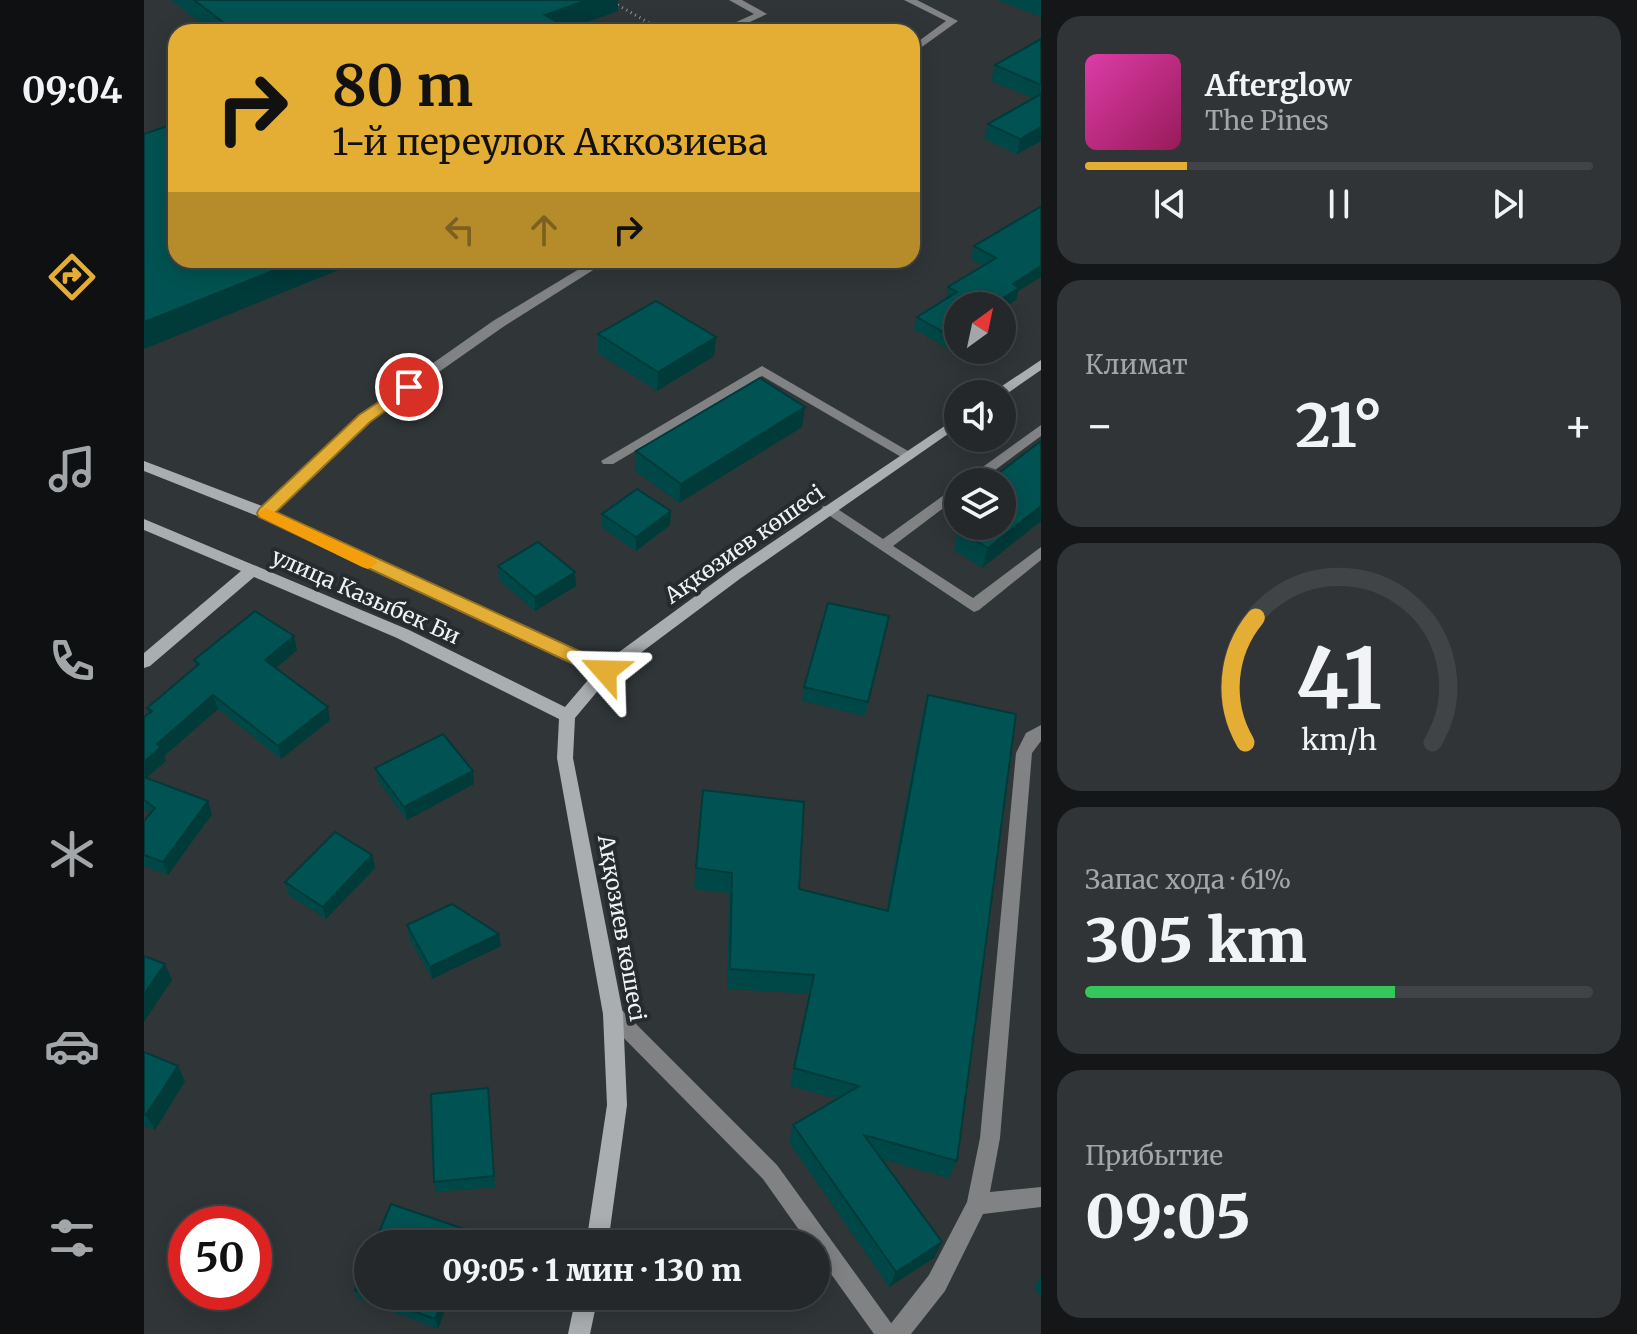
<!DOCTYPE html>
<html lang="ru">
<head>
<meta charset="utf-8">
<style>
	:root { --surface:#24282a; --page:#303436; --text:#f1f3f6; --muted:#a3a6a8; --line:#414447; --accent:#e4ae35 }
	body { margin:0; font-family:Merriweather,serif; background:var(--page); color:var(--text); height:100vh; display:flex; flex-direction:column; font-size:30px; white-space:nowrap }
	* { box-sizing:border-box; margin:0 }
	p { font-size:26px; color:var(--muted) }
	.icon { flex:none; width:44px; height:44px; fill:none; stroke:currentColor; stroke-width:2; stroke-linecap:round; stroke-linejoin:round }
	.map { position:relative; flex:1; overflow:hidden }
	.sheet { display:flex; flex-direction:column; gap:16px; padding:16px; background:#141617; width:596px }
	.sheet>* { flex:none }
	.banner { position:absolute; left:24px; top:24px; width:752px; height:244px; border-radius:24px; box-shadow:0 4px 20px #0003,0 0 0 2px var(--line); background:#e4ae35; color:#111; overflow:hidden }
	.needle { width:52px; rotate:33deg }
	.tools { position:absolute; left:800px; top:292px; display:grid; gap:16px }
	.tools a { display:grid; place-items:center; width:72px; height:72px; border-radius:50%; background:var(--surface); box-shadow:0 4px 20px #0003,0 0 0 2px var(--line); font-size:40px }
	.speed { position:absolute; left:24px; top:1206px; display:flex; gap:16px; font-size:40px; font-weight:700; text-align:center }
	.speed>* { display:grid; place-content:center; width:104px; height:104px; border-radius:50%; background:var(--surface); box-shadow:0 4px 20px #0003,0 0 0 2px var(--line); line-height:1 }
	.speed .limit { border:12px solid #d22; background:#fff; color:#111 }
	.pin { position:absolute; display:grid; place-items:center; width:68px; height:68px; color:#fff; margin:-34px; border:4px solid #fff; border-radius:50%; box-shadow:0 2px 8px #0007 }
	.me { position:absolute; width:88px; margin:-44px; rotate:295deg; stroke-linejoin:round; filter:drop-shadow(0 0 6px #0008) }
	.turn { display:flex; align-items:center; gap:28px; height:168px; padding:0 32px; font-size:36px }
	.turn .icon { width:104px; height:104px; stroke-width:2.5 }
	.turn b { display:block; font-size:56px; line-height:68px }
	.lanes { display:flex; align-items:center; height:76px; padding:0 32px; background:#0003; justify-content:center; gap:40px; direction:ltr }
	.lanes .off { opacity:.35 }
	.big { font-size:60px; font-weight:800; line-height:1.1 }
	.sheet .widget { flex:1; display:flex; flex-direction:column; justify-content:center; gap:12px; min-width:0; padding:0 28px; border-radius:24px; background:var(--page) }
	.sheet .dial { align-items:center; gap:0 }
	.dial svg { height:208px; overflow:visible; fill:none; stroke:var(--line); stroke-width:7; stroke-linecap:round; text-anchor:middle }
	.dial text { fill:var(--text); stroke:none }
	.song { display:flex; align-items:center; gap:24px }
	.cover { width:96px; height:96px; border-radius:12px; background:linear-gradient(135deg,hsl(320 70% 55%),hsl(330 70% 35%)) }
	.played { height:8px; border-radius:4px; background:linear-gradient(90deg,var(--accent) 20%,var(--line) 20%) }
	.keys { display:flex; justify-content:space-around; direction:ltr }
	.heat { display:flex; justify-content:space-between; align-items:center; font-size:44px; direction:ltr }
	.charge { height:12px; border-radius:6px; background:linear-gradient(90deg,#34c759 61%,var(--line) 0) }
	.trip { position:absolute; left:210px; top:1230px; width:476px; height:80px; border-radius:40px; background:var(--surface); box-shadow:0 4px 20px #0003,0 0 0 2px var(--line); font-weight:800; line-height:80px; text-align:center }
	main { display:flex; flex:1; min-height:0 }
	.dock { display:flex; flex-direction:column; width:144px; justify-content:space-around; align-items:center; background:#0e1011; color:var(--muted) }
	.dock .icon { width:56px; height:56px }
	.dock .selected { color:var(--accent) }
	.dock b { font-size:36px; color:var(--text) }
	.map>svg:first-child { display:block }
</style>
</head>
<body>
<main>
<nav class="dock">
<b>09:04</b>
<svg class="icon selected" aria-label="directions" viewBox="0 0 24 24"><path d="M12 3l9 9-9 9-9-9zM9 14v-3h6M13 9l2 2-2 2"/></svg>
<svg class="icon" aria-label="music" viewBox="0 0 24 24"><path d="M9 18V5l10-2v13"/><circle cx="6" cy="18" r="3"/><circle cx="16" cy="16" r="3"/></svg>
<svg class="icon" aria-label="phone" viewBox="0 0 24 24"><path d="M5 4h4l2 5-3 2q2 4 5 5l2-3 5 2v4C11 20 4 13 5 4z"/></svg>
<svg class="icon" aria-label="climate" viewBox="0 0 24 24"><path d="M12 3v18M4 7l16 10M4 17L20 7"/></svg>
<svg class="icon" aria-label="car" viewBox="0 0 24 24"><path d="M5 17H2v-5l4-1 3-4h7l3 4 3 1v5h-3M9 17h6M6 11h13"/><circle cx="7" cy="17" r="2"/><circle cx="17" cy="17" r="2"/></svg>
<svg class="icon" aria-label="filters" viewBox="0 0 24 24"><path d="M4 7h16M4 17h16"/><circle cx="9" cy="7" r="2"/><circle cx="15" cy="17" r="2"/></svg>
</nav>
<div class="map">
<svg width="897" height="1334" viewBox="0 0 897 1334">
	<rect width="100%" height="100%" fill="#303638"/>
	<g fill="none" stroke-linecap="round" stroke-linejoin="round">
		<!-- path -->
		<path stroke="#919698" stroke-width="3" stroke-dasharray="1 4" stroke-linecap="butt" d="M465,0L521,32"/>
		<!-- lane -->
		<g fill="#808284" fill-rule="evenodd">
			<path d="M585,0H598L623,14L584,32H570L610,14Z"/>
			<path d="M618,366L771,455L769,458H759L618,376L469,464H459L457,461Z"/>
			<path d="M897,425V436L835,482H818Z"/>
			<path d="M814,485V497L749,546L829,598L897,547V560L835,610L830,612L677,510L679,506H689L739,539Z"/>
			<path d="M897,725V741L888,753L856,1138L846,1192L897,1187V1207L839,1214L801,1291L767,1334H742L745,1326L785,1275L823,1202L836,1138L872,753L882,733Z"/>
		</g>
		<!-- street -->
		<g fill="#808284" fill-rule="evenodd">
			<path d="M760,0H773L814,21L768,54V46L802,21Z"/>
			<path d="M450,260H465L359,327L225,421L126,517H116L114,513L116,509L215,415L349,321Z"/>
			<path d="M469,1005L476,1008L633,1165L755,1334H730L672,1253V1244H665L619,1179L462,1020L459,1014L462,1008Z"/>
		</g>
		<!-- secondary -->
		<g fill="#abaeb1" fill-rule="evenodd">
			<path d="M897,360V370L858,397V394H846Z"/>
			<path d="M814,417V427L597,578L467,675L431,718L429,758L479,1014L483,1105L464,1244H442L463,1105L459,1014L413,758L415,719L253,638L110,577L6,666L0,668V653L97,571L0,530V519L265,630L421,707L450,673L116,517L0,471V461L126,509L460,663L587,570Z"/>
			<path d="M432,1296H454L446,1334H424Z"/>
		</g>
	</g>
	<!-- wall -->
	<g fill="#004747">
		<path d="M27,0H474V11L425,29L430,32H68Z"/>
		<path d="M853,0H897V17Z"/>
		<path d="M897,39V141L873,154L840,139L844,124L889,98L847,81L851,65Z"/>
		<path d="M897,208V277L874,291L872,300L814,306V348L808,351L770,329L773,317L802,299L804,287L840,266L827,259L830,246Z"/>
		<path d="M454,334L572,337L570,356L513,391L454,353Z"/>
		<path d="M658,427L535,503L491,471L492,451Z"/>
		<path d="M527,511L526,525L492,551L458,528V514Z"/>
		<path d="M814,526H858L838,568L810,550Z"/>
		<path d="M354,566L432,586L391,611L355,580Z"/>
		<path d="M745,616L721,716L658,701L660,687Z"/>
		<path d="M153,650L132,668L186,720L137,759L74,709L20,756L22,761L2,778L68,814L24,875L0,866V821L6,814L0,810V717L5,713L3,708L52,667L50,660Z"/>
		<path d="M784,695L813,1161L805,1178L737,1159L790,1258L745,1287L645,1142L649,1125L693,1099L646,1086L666,994L583,989L585,893L550,889L559,790L655,889L742,910L778,717Z"/>
		<path d="M231,768L330,784L263,820L234,781Z"/>
		<path d="M228,855L231,868L182,919L145,895L141,882Z"/>
		<path d="M263,925L355,934L357,946L288,979L265,938Z"/>
		<path d="M0,1052L34,1066L41,1081L11,1130L0,1126Z"/>
		<path d="M344,1088L351,1187L292,1192L290,1182Z"/>
		<path d="M224,1259V1296H306L294,1329L214,1299L211,1290Z"/>
		<path d="M897,1276V1297L890,1287Z"/>
		<path d="M320,1296H347L344,1305Z"/>
	</g>
	<!-- shaded-wall -->
	<g fill="#003a39">
		<path d="M443,0H474V11L415,32L401,15Z"/>
		<path d="M897,127V141L873,154L876,139Z"/>
		<path d="M776,137L774,150L768,154V142Z"/>
		<path d="M156,260H219L0,349V322Z"/>
		<path d="M897,266V277L874,291L872,300L858,309V306H846L869,284Z"/>
		<path d="M572,337L570,356L513,391L514,372Z"/>
		<path d="M814,337V348L808,351L811,339Z"/>
		<path d="M661,407L658,427L535,503L537,484Z"/>
		<path d="M897,506V521L838,568L844,548Z"/>
		<path d="M527,511L526,525L492,551V537Z"/>
		<path d="M431,572L432,586L391,611V597Z"/>
		<path d="M150,636L153,650L125,674L121,660Z"/>
		<path d="M69,695L74,709L20,756L22,761L0,780V762L13,744Z"/>
		<path d="M184,707L186,720L137,759L134,746Z"/>
		<path d="M329,771L330,784L263,820L260,807Z"/>
		<path d="M64,801L68,814L24,875L19,862Z"/>
		<path d="M228,855L231,868L182,919L179,907Z"/>
		<path d="M355,934L357,946L288,979L286,967Z"/>
		<path d="M21,964L28,980L0,1022V994Z"/>
		<path d="M34,1066L41,1081L11,1130L2,1115Z"/>
		<path d="M798,1242L790,1258L745,1287L752,1272Z"/>
		<path d="M300,1296H306L294,1329L291,1319Z"/>
		<path d="M342,1296H347L344,1305Z"/>
	</g>
	<!-- building -->
	<g fill="#005352" stroke="#003a39" stroke-width="2">
		<path d="M50,0H443L401,15L430,32H92Z"/>
		<path d="M897,39V85L851,65Z"/>
		<path d="M897,94V127L876,139L844,124Z"/>
		<path d="M32,123V260H156L0,322V134Z"/>
		<path d="M768,133L776,137L768,142Z"/>
		<path d="M896,207L897,208V266L869,284L875,288L846,306H814V337L811,339L773,317L813,292L804,287L852,258L830,246Z"/>
		<path d="M512,301L572,337L514,372L454,334Z"/>
		<path d="M616,378L661,407L537,484L492,451Z"/>
		<path d="M897,441V506L844,548L815,530V526H858V482H843Z"/>
		<path d="M493,489L527,511L492,537L458,514Z"/>
		<path d="M394,542L431,572L391,597L354,566Z"/>
		<path d="M684,603L745,616L724,702L660,687Z"/>
		<path d="M111,611L150,636L121,660L184,707L134,746L69,695L13,744L17,747L0,762V717L8,711L3,708L55,664L50,660Z"/>
		<path d="M784,695L872,714L813,1161L720,1135L798,1242L752,1272L649,1125L715,1086L650,1068L670,975L586,969L588,873L552,868L559,790L660,802L655,889L744,911Z"/>
		<path d="M299,734L329,771L260,807L231,768Z"/>
		<path d="M0,777L64,801L19,862L0,855V821L11,808L0,800Z"/>
		<path d="M191,832L228,855L179,907L141,882Z"/>
		<path d="M308,904L355,934L286,967L263,925Z"/>
		<path d="M0,956L21,964L0,994Z"/>
		<path d="M0,1052L34,1066L2,1115L0,1114Z"/>
		<path d="M344,1088L350,1176L290,1182L287,1094Z"/>
		<path d="M247,1204L361,1243L230,1244Z"/>
		<path d="M224,1259V1295L211,1290Z"/>
		<path d="M227,1296H300L291,1319Z"/>
	</g>
	<!-- route -->
	<path fill="#e4ae35" stroke="#947122" stroke-width="2" d="M265,382L272,387L270,390L226,422L132,512L468,666L471,671L468,676H455L115,517L113,513L115,509L215,415Z"/>
	<!-- slow -->
	<path fill="#f59e0b" d="M122,508L230,558L233,563L224,569L218,567L116,517L114,513Z"/>
	<g text-anchor="middle" dominant-baseline="central" stroke-width="8" stroke-linejoin="round" paint-order="stroke">
		<!-- street labels -->
		<g font-size="22" fill="#f0f3f5" stroke="#262c2e">
			<text transform="translate(600 544) rotate(-35)">Ақкөзиев көшесі</text>
			<text transform="translate(222 596) rotate(24)">улица Казыбек Би</text>
			<text transform="translate(478 928) rotate(80)">Аққозиев көшесі</text>
		</g>
	</g>
</svg>
<div class="tools">
<a><svg class="needle" viewBox="-14 -14 28 28"><path d="M0-13l5 13h-10z" fill="#e53935"/><path d="M0 13l5-13h-10z" fill="#a3a6a8"/></svg></a>
<a><svg class="icon" aria-label="sound" viewBox="0 0 24 24"><path d="M4 9h4l5-4v14l-5-4H4zM17 9q2 3 0 6"/></svg></a>
<a><svg class="icon" aria-label="layers" viewBox="0 0 24 24"><path d="M12 4l9 5-9 5-9-5zM3 14l9 5 9-5"/></svg></a>
</div>
<div class="speed"><div class="limit">50</div></div>
<div class="pin" style="left:265px;top:387px;background:#d93025"><svg class="icon" aria-label="arrive" viewBox="0 0 24 24"><path d="M6 21V4h12l-3 4 3 4H6"/></svg></div>
<svg class="me" style="left:461px;top:671px" viewBox="-20 -20 40 40"><path d="M0-17L14 15 0 8-14 15z" fill="#e4ae35" stroke="#fff" stroke-width="4"/></svg>
<div class="trip">09:05 · 1 мин · 130 m</div>
<div class="banner">
<div class="turn"><svg class="icon" aria-label="right" viewBox="0 0 24 24"><path d="M7 20v-9h11M14 6l5 5-5 5"/></svg><div><b>80 m</b>1-й переулок Аккозиева</div></div>
<div class="lanes"><svg class="icon off" aria-label="left" viewBox="0 0 24 24"><path d="M17 20v-9H6M10 6l-5 5 5 5"/></svg><svg class="icon off" aria-label="ahead" viewBox="0 0 24 24"><path d="M12 20V5M6 11l6-6 6 6"/></svg><svg class="icon" aria-label="right" viewBox="0 0 24 24"><path d="M7 20v-9h11M14 6l5 5-5 5"/></svg></div>
</div>
</div>
<section class="sheet">
<div class="widget">
<div class="song"><i class="cover"></i><div><b>Afterglow</b><p>The Pines</p></div></div>
<div class="played"></div>
<div class="keys"><svg class="icon" aria-label="previous" viewBox="0 0 24 24"><path d="M18 5L8 12l10 7zM5 5v14"/></svg><svg class="icon" aria-label="pause" viewBox="0 0 24 24"><path d="M8 5v14M16 5v14"/></svg><svg class="icon" aria-label="next" viewBox="0 0 24 24"><path d="M6 5l10 7-10 7zM19 5v14"/></svg></div>
</div>
<div class="widget"><p>Климат</p>
<div class="heat"><a>−</a><b class="big">21°</b><a>+</a></div>
</div>
<div class="widget dial"><svg viewBox="0 0 100 80">
<path d="M14 69A42 42 0 1 1 86 69"/>
<path d="M14 69A42 42 0 0 1 18 21" stroke="#e4ae35"/>
<text x="50" y="56" font-size="32" font-weight="700">41</text>
<text x="50" y="72" font-size="11">km/h</text>
</svg></div>
<div class="widget"><p>Запас хода · 61%</p><b class="big">305 km</b><div class="charge"></div></div>
<div class="widget"><p>Прибытие</p><b class="big">09:05</b></div>
</section>
</main>
</body>
</html>
